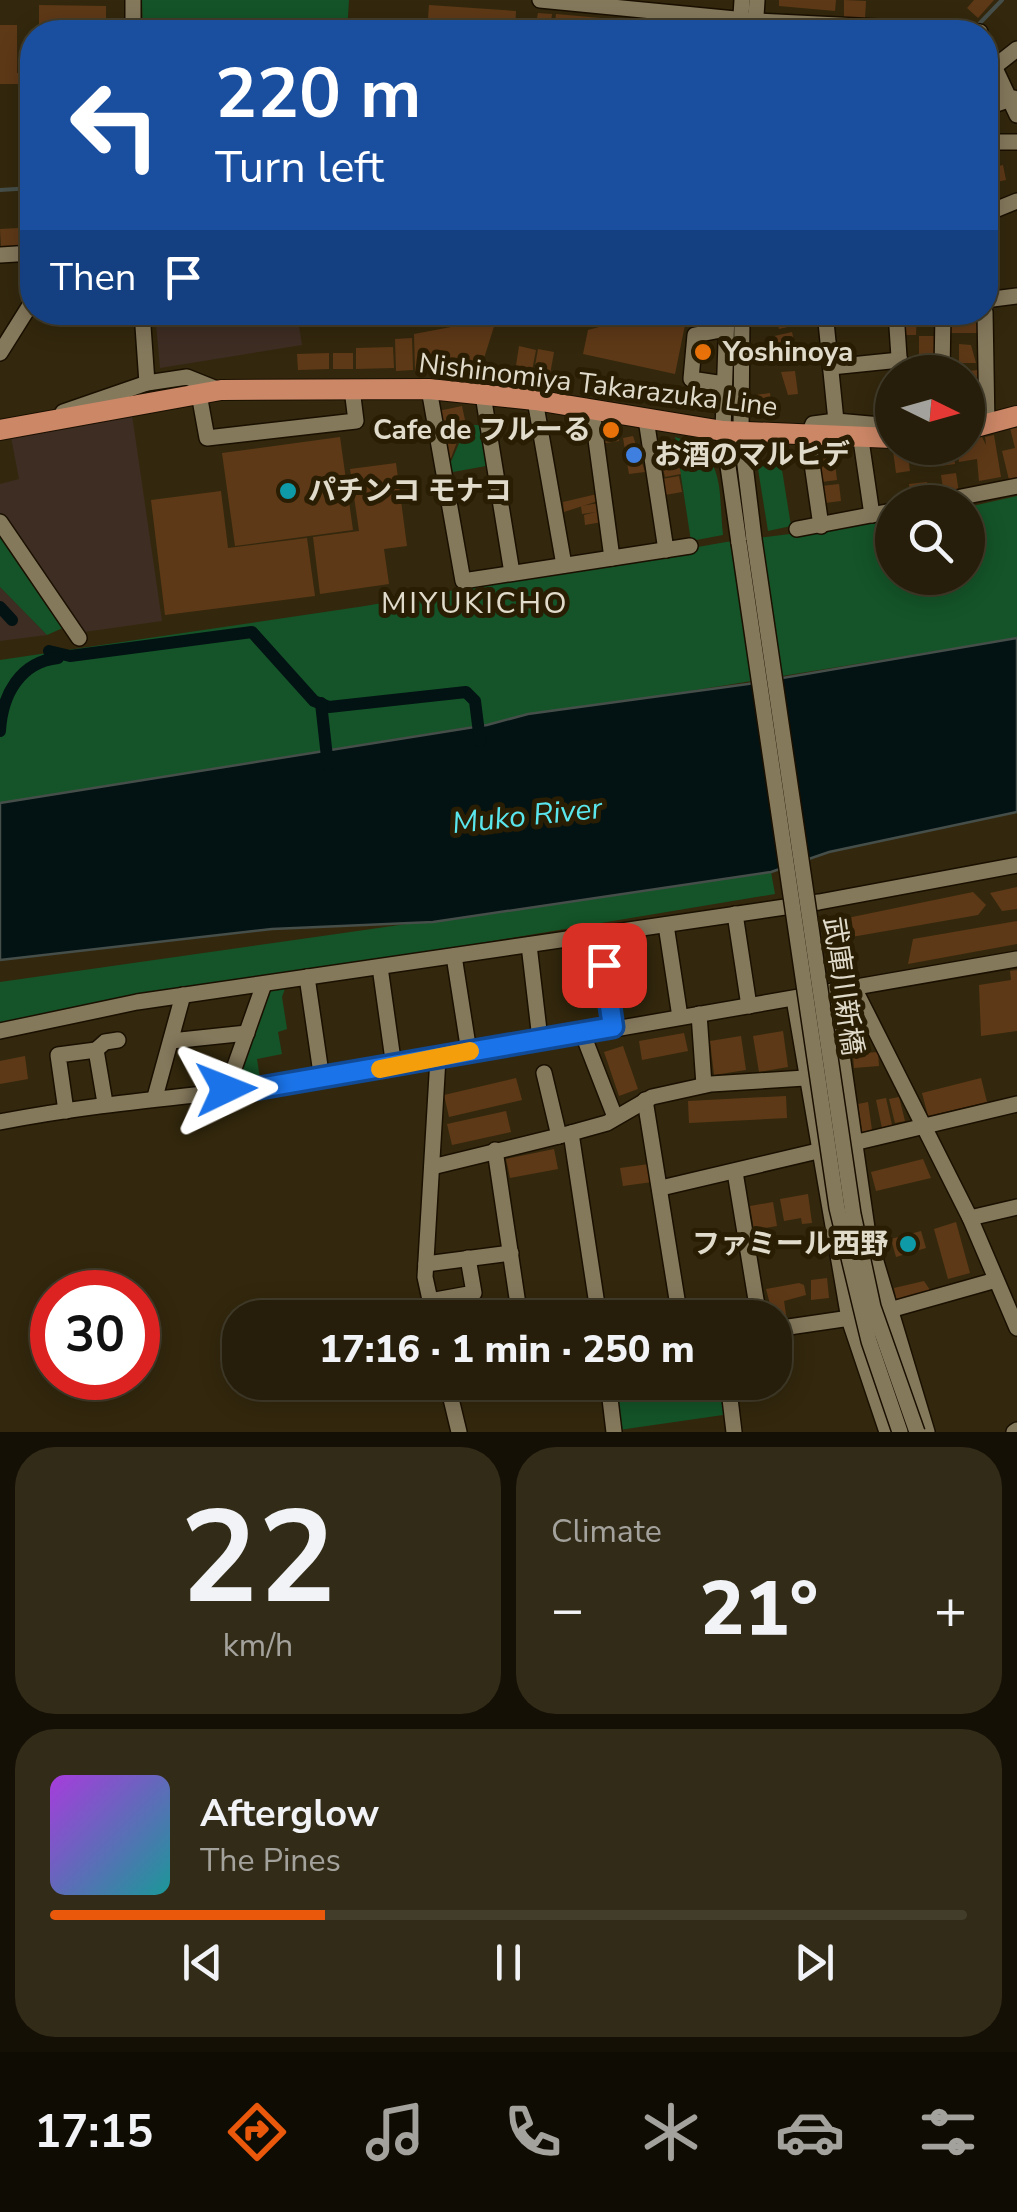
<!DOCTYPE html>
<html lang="en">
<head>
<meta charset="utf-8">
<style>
	:root { --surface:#261e0a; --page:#322b18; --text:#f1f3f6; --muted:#a4a29c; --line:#423c2b; --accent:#ea580c }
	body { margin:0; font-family:"Nunito Sans","Noto Sans JP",sans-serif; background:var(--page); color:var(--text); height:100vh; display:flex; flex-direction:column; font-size:38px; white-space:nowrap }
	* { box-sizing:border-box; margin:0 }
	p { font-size:32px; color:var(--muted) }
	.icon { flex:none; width:55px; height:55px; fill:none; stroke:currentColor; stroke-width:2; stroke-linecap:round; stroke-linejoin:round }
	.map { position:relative; height:1432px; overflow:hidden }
	.side { display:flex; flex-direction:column; gap:15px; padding:15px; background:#151006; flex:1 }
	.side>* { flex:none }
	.top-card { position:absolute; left:20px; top:20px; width:978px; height:305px; border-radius:40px; box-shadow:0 5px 25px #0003,0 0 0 2px var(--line); background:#1a4fa0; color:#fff; overflow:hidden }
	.needle { width:65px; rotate:95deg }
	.tools { position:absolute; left:875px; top:355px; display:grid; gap:20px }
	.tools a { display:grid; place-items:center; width:110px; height:110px; border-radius:50%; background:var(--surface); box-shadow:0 5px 25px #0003,0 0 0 2px var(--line); font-size:50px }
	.speed { position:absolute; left:30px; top:1270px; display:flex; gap:20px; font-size:50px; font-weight:700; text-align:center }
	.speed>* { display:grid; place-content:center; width:130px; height:130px; border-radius:50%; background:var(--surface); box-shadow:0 5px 25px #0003,0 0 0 2px var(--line); line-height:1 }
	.speed .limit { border:15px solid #d22; background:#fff; color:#111 }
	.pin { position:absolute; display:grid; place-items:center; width:85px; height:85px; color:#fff; margin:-42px; border-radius:20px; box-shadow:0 5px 15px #0006 }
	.me { position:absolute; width:110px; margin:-55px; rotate:88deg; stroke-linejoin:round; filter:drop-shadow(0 0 8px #0008) }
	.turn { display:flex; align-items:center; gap:35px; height:210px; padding:0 30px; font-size:45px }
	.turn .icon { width:130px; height:130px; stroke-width:2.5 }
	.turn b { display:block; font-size:70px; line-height:85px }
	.then { display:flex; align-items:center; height:95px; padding:0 30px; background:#0003; gap:20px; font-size:38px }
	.big { font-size:75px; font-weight:800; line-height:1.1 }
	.side .tile { flex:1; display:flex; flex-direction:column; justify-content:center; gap:15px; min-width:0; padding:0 35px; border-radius:40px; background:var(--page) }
	.side .dial { align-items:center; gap:0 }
	.dial b { font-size:130px; line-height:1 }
	.song { display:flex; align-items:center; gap:30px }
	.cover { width:120px; height:120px; border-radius:15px; background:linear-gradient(135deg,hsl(280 70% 55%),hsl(180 70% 35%)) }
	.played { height:10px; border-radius:5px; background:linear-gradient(90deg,var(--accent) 30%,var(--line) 30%) }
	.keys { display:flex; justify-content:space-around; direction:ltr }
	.heat { display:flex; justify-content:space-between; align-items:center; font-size:55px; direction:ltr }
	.side .tiles { flex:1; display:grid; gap:15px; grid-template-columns:1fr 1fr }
	.tile:last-child { grid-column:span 2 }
	.trip { position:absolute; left:222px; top:1300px; width:570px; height:100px; border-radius:40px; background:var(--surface); box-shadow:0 5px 25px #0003,0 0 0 2px var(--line); font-weight:800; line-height:100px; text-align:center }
	.menu { display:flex; height:160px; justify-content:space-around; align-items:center; background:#0f0c04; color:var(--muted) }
	.menu .icon { width:70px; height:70px }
	.menu .on { color:var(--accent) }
	.menu b { font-size:45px; color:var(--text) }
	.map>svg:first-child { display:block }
</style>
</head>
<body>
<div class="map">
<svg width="1017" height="1432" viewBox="0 0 1017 1432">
	<rect width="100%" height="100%" fill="#33280d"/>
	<!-- industrial -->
	<g fill="#3e2d23">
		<path d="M155,313H297L302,345L160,368Z"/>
		<path d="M132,415L162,621L84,632L0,515V484L19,479L11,437Z"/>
		<path d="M0,587L47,635L0,641Z"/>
	</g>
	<!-- green -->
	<g fill="#145428">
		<path d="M142,0H349L347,32H143Z"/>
		<path d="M467,425H480L486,466L453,472L450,464Z"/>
		<path d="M675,437C727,453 718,489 723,535L691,541Z"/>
		<path d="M779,451L791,526L768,531L758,469Z"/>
		<path d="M1017,496V638L0,803V660L365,606L726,542L892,521V578H968V507Z"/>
		<path d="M0,537L65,627L47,635L0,587Z"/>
		<path d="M771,872L775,894L0,1023V982Z"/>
		<path d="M287,983L282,997L287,1029L278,1032L282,1054L257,1059L261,1086L234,1088L270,986Z"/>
		<path d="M613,1383H725L730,1414L619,1430Z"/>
	</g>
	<!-- water -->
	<path fill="#031213" stroke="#464e4a" stroke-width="2.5" d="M1017,638V812L829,852L771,872L433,922L272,929L0,960V803L487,725L528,714L748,684Z"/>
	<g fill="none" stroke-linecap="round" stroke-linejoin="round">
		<!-- stream -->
		<g stroke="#464e4a" stroke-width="4">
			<path d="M980,23L1002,0"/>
			<path d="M0,190L32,188"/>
		</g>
		<!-- canal -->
		<g stroke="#031213" stroke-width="12">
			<path d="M0,607L12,620"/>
			<path d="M49,651L70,656L252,632L314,701L329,707L466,692L475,701L480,741"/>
			<path d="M321,703L328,766"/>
			<path d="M0,731C2,695 20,662 58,658"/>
		</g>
	</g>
	<!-- building -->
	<g fill="#5e3917">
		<path d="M779,0H836L835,11L779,6Z"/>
		<path d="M844,0L866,1L865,19L844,18Z"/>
		<path d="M974,0H994L978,18L967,8Z"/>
		<path d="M39,5L106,6V32H39Z"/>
		<path d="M429,5L516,11L515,32H427Z"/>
		<path d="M538,13L552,14L550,29H554L556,14L601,18L600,32H534Z"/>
		<path d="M0,25H17V73H24L25,84H0Z"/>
		<path d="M1003,165L1006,180L987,184L989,168Z"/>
		<path d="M18,228L19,246L1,247L0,229Z"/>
		<path d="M173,312H270V316L174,325Z"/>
		<path d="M775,312H822L823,319L779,329Z"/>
		<path d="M906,312H917L916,335H902Z"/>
		<path d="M964,312H980L979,333H948L949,318H964Z"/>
		<path d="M651,313L686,320L675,374L583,354L588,330Z"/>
		<path d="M497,317L479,374L415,371L414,334L467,324L468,319Z"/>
		<path d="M792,332L796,350L774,355L770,337Z"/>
		<rect x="919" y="336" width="16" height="33"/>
		<path d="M412,338L413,370L396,371L395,339Z"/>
		<path d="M959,344L971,345L976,363H959Z"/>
		<path d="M519,346L536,350L530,381L514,378Z"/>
		<path d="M393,347L394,368L356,369V348Z"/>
		<path d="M538,349L554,352L548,386L532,383Z"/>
		<path d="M329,353V369L298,370L297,354Z"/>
		<rect x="333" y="353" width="20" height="16"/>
		<path d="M978,370L979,396L968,397V371Z"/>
		<path d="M795,371L798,394L788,395L781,372Z"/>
		<path d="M770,393L773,416L767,417L758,407L756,395Z"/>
		<path d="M462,406L465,420L451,458H446L438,411Z"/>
		<path d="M597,422L617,426L619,441L600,444Z"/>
		<path d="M1017,427V482L1010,484L1002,451L1015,448L1010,428Z"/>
		<path d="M994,435L1001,477L979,481L977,459L959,462L957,448L972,446L971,439L982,437L986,445L985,437Z"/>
		<path d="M633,436L645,472L629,474L623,438Z"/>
		<path d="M340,437L353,530L235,546L222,453Z"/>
		<path d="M937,448H953L955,464L940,466Z"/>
		<path d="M907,449L910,471L896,473L893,451Z"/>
		<path d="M834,455L837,480L822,482L818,457Z"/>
		<path d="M677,457L681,474L665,477L661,460Z"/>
		<path d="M396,463L407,546L384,549L389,584L320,594L313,537L359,531L350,469Z"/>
		<path d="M956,473L959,493L944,495L941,475Z"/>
		<path d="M679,476L682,492L665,495L662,479Z"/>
		<path d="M927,482L930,496L911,499L909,484Z"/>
		<path d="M839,484L841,501L825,503L821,486Z"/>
		<path d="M221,491L228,548L307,538L315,596L165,615L151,500Z"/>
		<path d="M597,494L598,501L564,512L563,502Z"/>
		<path d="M599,503L602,522L585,525L584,515L596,512L582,514L581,506Z"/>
		<path d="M1017,887V909L1002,911L990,893Z"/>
		<path d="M973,892L986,905L978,915L840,939L828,922Z"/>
		<path d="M1017,921V944L908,964L913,939Z"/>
		<path d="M1017,970V1031L981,1036L979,985L1011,980L1010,971Z"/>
		<path d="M783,1031L788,1067L759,1072L753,1036Z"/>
		<path d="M684,1033L688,1051L642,1060L639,1041Z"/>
		<path d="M741,1036L746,1070L714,1075L710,1041Z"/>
		<path d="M623,1046L638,1089L619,1096L604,1052Z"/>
		<path d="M878,1052L879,1066L854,1068L853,1054Z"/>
		<path d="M25,1056L28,1079L0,1084V1061Z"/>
		<path d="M516,1078L522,1100L449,1117L444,1095Z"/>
		<path d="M981,1078L987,1102L928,1116L922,1093Z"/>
		<path d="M786,1096L787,1118L689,1123L688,1101Z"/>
		<path d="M899,1097L905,1121L895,1123L889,1099Z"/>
		<path d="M886,1098L892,1125L882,1128L876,1100Z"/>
		<path d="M868,1102L872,1130L862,1132L858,1104Z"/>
		<path d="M506,1111L511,1132L452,1145L447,1124Z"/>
		<path d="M554,1149L558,1169L510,1178L506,1159Z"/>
		<path d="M923,1159L931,1178L876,1191L871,1172Z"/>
		<path d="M649,1164L652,1182L623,1186L620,1168Z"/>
		<path d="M808,1194L812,1223L802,1224L801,1218L784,1221L780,1199Z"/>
		<path d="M773,1202L777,1226L754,1230L750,1206Z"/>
		<path d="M956,1222L970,1273L948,1279L934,1229Z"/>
		<path d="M921,1231L926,1248L896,1257L891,1239Z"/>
		<path d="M827,1278L829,1298L811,1300V1280Z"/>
		<path d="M924,1281L932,1293L897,1302L894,1288Z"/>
		<path d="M799,1283L804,1285L806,1295L784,1301L787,1321L775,1323L766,1289Z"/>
	</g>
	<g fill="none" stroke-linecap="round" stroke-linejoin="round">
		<defs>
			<g id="minor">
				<path d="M133,0V32"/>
				<path d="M540,0L756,21L980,32"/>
				<path d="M740,32L742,0"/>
				<path d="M755,32L757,0"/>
				<path d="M985,47L1017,115"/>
				<path d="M989,71L1017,49"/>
				<path d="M985,108L1014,98"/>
				<path d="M985,142H1017"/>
				<path d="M985,214L1017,201"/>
				<path d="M0,255L32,253"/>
				<path d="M985,300L1017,296"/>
				<path d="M142,312L147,383"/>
				<path d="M727,312L723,431L739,543"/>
				<path d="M742,312L741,432L754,539"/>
				<path d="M896,312L900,372"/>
				<path d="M985,312L987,426"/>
				<path d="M826,317L859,312"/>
				<path d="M0,353L32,302"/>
				<path d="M831,367L900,360"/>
				<path d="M942,372L943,312"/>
				<path d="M724,384L691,379L695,335L726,329"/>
				<path d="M429,389L463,581L690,546"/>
				<path d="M199,394L207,438L356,421L352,389"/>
				<path d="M483,395L512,573"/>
				<path d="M535,400L564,565"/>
				<path d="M592,410L612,558"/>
				<path d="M63,412L147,383L187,377L217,389"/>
				<path d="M646,419L666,550"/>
				<path d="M836,421L892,426"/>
				<path d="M861,440L872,515"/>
				<path d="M936,502L1017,486"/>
				<path d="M0,522L79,638"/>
				<path d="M821,526L808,436L813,424L836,421L825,312"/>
				<path d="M797,529L892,511"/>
				<path d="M735,914L749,1006"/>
				<path d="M666,925L680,1017"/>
				<path d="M600,934L613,1027"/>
				<path d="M529,945L540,1039"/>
				<path d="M454,956L469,1052"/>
				<path d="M380,967L394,1067"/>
				<path d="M307,977L322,1080"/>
				<path d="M854,988L970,1218L1017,1328"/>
				<path d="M833,992L868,1235L927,1432"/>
				<path d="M794,999L849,1319L887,1432"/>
				<path d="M699,1014L704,1085"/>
				<path d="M0,1031L137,1002L819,902L1017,865"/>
				<path d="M582,1032L615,1117"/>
				<path d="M171,1041L247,1033"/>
				<path d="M96,1050L105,1042L118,1040"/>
				<path d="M544,1073L559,1136"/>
				<path d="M225,1094L264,984"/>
				<path d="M155,1097L183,995"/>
				<path d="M645,1100L680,1318"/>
				<path d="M66,1111L58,1055L96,1050L105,1103"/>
				<path d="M0,1122C107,1101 214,1095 322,1080L1017,959"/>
				<path d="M845,1145L1017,1104"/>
				<path d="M495,1150L520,1318"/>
				<path d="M432,1167L571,1133"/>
				<path d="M735,1172L759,1318"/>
				<path d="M661,1188L822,1150"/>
				<path d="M970,1218L1017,1207"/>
				<path d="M426,1264L511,1253"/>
				<path d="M430,1301L474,1293L468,1258"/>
				<path d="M879,1313L996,1280"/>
				<path d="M434,1318L425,1277L438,1058"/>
				<path d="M599,1318L571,1133L607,1123L652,1097L711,1084L805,1078"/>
				<path d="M775,1329L857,1317"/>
				<path d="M447,1382L459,1432"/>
				<path d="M608,1382L614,1432"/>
				<path d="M728,1382L734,1432"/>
				<path d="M1014,1432L1017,1430"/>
			</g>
			<g id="major">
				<path d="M968,429L1017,416"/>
				<path d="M0,430L221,390L429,389L535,400L723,431L892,438"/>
			</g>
		</defs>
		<!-- minor casing -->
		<use href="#minor" stroke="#1a1000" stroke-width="18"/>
		<!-- major casing -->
		<use href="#major" stroke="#1a1000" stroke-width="22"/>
		<!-- minor -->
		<use href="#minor" stroke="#85795c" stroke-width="15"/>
		<!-- major -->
		<use href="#major" stroke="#cc8767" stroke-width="20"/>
		<defs>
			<g id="minor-bridge">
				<path d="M754,539L853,1214L873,1307L917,1432"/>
				<path d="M739,543L837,1208L869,1341L900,1432"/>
			</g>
		</defs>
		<!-- minor-bridge casing -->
		<use href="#minor-bridge" stroke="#1a1000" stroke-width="18" stroke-linecap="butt"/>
		<!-- minor-bridge -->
		<use href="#minor-bridge" stroke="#85795c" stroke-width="15"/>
	</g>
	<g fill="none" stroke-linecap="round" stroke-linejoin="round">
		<defs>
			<path id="route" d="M226,1089L225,1094L613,1027L604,965"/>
		</defs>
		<!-- route casing -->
		<use href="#route" stroke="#114b97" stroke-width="25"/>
		<!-- route -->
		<use href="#route" stroke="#1a73e8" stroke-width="18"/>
		<!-- slow -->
		<path stroke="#f59e0b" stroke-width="18" d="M380,1069L470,1051"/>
	</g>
	<!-- markers -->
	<g fill="#e8710a" stroke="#291e04" stroke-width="4">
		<circle cx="703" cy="352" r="10"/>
		<circle cx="611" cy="430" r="10"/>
	</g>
	<circle fill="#3f7fe0" stroke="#291e04" stroke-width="4" cx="634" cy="455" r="10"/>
	<g fill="#0f9aa8" stroke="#291e04" stroke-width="4">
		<circle cx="288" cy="491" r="10"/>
		<circle cx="908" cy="1244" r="10"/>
	</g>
	<g text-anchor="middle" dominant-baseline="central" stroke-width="10" stroke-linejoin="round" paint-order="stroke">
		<!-- poi labels -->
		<g font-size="28" font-weight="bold" fill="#e1dbcb" stroke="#291e04" text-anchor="start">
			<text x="723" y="352">Yoshinoya</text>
			<text x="591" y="430" text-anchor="end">Cafe de フルーる</text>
			<text x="654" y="455">お酒のマルヒデ</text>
			<text x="308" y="491">パチンコ モナコ</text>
			<text x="888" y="1244" text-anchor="end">ファミール西野</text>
		</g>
		<!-- street labels -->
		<g font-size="28" fill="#e1dbcb" stroke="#291e04">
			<text transform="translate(598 385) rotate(7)">Nishinomiya Takarazuka Line</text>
			<text transform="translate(843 986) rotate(82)">武庫川新橋</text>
		</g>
		<!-- neighbourhood labels -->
		<g font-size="30" letter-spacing="2.5" fill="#e1dbcb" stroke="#291e04">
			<text x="475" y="603">MIYUKICHO</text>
		</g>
		<!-- water labels -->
		<g font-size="30" font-style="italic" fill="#5ae6ed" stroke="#291e04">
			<text transform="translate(527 816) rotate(-6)">Muko River</text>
		</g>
	</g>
</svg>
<div class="tools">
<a><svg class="needle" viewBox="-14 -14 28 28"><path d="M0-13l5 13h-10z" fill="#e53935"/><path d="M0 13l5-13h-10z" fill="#a4a29c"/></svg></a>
<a><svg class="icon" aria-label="search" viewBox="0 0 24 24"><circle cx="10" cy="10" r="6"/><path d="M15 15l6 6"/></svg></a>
</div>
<div class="speed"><div class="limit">30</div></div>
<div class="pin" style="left:604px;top:965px;background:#d93025"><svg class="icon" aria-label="arrive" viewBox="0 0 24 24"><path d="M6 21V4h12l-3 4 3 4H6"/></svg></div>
<svg class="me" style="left:226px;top:1089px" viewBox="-20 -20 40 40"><path d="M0-17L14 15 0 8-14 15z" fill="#1a73e8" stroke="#fff" stroke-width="4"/></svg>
<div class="trip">17:16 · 1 min · 250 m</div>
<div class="top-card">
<div class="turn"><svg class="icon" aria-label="left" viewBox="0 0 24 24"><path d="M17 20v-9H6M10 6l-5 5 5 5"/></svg><div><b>220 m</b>Turn left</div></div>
<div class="then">Then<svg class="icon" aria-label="arrive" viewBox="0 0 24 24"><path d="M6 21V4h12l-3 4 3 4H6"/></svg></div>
</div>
</div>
<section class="side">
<div class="tiles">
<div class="tile dial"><b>22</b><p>km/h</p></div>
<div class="tile"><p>Climate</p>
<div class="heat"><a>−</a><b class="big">21°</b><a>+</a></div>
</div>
<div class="tile">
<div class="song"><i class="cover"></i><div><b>Afterglow</b><p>The Pines</p></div></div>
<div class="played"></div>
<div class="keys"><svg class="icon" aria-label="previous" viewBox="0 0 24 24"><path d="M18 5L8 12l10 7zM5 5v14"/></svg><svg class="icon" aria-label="pause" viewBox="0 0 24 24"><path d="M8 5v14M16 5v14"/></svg><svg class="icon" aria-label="next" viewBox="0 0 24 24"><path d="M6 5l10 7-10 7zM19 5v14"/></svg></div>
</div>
</div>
</section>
<nav class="menu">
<b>17:15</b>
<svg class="icon on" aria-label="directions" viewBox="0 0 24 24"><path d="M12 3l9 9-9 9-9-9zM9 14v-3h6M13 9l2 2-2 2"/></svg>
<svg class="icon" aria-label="music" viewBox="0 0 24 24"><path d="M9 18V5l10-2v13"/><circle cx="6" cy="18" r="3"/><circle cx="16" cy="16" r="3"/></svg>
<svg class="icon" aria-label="phone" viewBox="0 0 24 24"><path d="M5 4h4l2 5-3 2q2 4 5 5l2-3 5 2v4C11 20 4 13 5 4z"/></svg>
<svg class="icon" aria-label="climate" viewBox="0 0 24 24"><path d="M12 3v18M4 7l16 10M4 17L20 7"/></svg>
<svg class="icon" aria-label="car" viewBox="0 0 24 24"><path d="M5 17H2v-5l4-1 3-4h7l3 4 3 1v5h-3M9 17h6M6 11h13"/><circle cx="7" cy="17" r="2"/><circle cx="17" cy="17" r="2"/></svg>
<svg class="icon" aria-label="filters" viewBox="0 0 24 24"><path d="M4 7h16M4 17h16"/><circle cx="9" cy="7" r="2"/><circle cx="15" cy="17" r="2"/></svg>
</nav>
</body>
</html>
